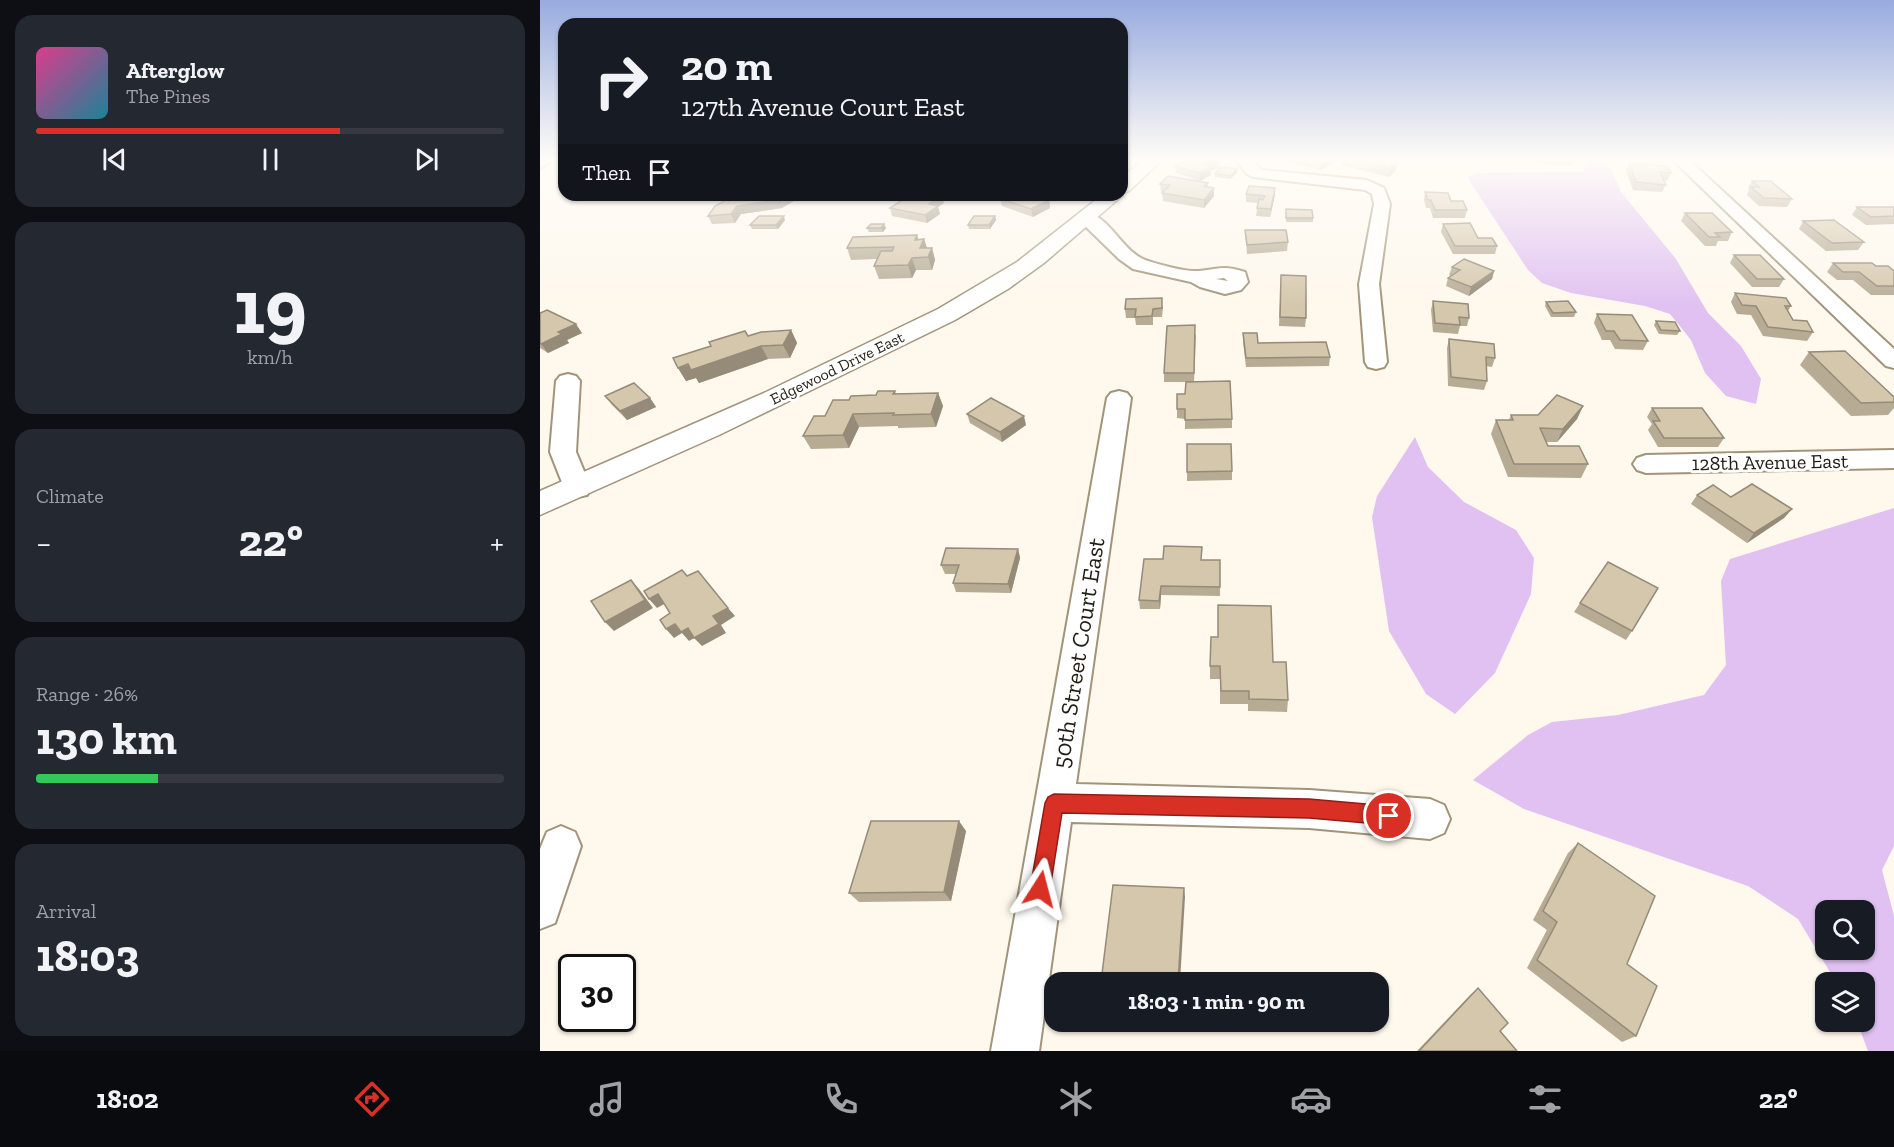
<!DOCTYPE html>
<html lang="en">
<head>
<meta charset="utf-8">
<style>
	:root { --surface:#171b24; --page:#242831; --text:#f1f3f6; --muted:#9ea1a6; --line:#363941; --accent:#d93025 }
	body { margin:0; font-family:"Zilla Slab",serif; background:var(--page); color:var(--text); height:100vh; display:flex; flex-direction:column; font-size:22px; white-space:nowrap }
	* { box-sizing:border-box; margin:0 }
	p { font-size:20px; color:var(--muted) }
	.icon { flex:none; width:33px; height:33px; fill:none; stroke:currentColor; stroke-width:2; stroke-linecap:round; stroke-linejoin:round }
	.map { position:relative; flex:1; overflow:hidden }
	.drawer { display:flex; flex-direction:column; gap:15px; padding:15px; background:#0d0f14; width:540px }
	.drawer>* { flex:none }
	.hud { position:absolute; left:18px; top:18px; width:570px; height:183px; border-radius:18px; box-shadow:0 2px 4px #0004; background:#171b24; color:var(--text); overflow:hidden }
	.fabs { position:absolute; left:1275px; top:900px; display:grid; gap:12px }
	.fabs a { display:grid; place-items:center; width:60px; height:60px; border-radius:12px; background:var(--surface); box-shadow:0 2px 4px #0004; font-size:30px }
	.speed { position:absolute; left:18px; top:954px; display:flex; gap:12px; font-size:30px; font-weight:700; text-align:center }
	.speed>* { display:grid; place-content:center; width:78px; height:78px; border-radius:50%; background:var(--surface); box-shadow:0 2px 4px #0004; line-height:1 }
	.speed .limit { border:3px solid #111; border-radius:9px; background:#fff; color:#111 }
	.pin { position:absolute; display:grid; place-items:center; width:51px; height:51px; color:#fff; margin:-26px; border:3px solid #fff; border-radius:50%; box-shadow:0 2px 6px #0007 }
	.me { position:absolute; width:66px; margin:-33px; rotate:9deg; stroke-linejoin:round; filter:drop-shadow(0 0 4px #0008) }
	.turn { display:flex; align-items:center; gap:21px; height:126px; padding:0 24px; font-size:27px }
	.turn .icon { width:78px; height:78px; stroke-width:2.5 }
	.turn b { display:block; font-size:42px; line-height:51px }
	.then { display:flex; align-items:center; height:57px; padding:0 24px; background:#0003; gap:12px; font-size:22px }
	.big { font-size:45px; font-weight:800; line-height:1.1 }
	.drawer .card { flex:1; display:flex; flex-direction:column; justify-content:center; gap:9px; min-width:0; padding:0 21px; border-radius:18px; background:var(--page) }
	.drawer .dial { align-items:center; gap:0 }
	.dial b { font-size:78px; line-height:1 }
	.song { display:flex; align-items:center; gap:18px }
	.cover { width:72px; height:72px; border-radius:9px; background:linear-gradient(135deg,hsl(330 70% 55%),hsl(190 70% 35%)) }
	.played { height:6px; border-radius:3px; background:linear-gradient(90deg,var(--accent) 65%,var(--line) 65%) }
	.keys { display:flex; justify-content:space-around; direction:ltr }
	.heat { display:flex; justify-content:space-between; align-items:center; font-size:33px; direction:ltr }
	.charge { height:9px; border-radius:4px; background:linear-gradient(90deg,#34c759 26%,var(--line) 0) }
	.trip { position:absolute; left:504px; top:972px; width:345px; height:60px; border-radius:18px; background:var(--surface); box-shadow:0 2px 4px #0004; font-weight:800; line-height:60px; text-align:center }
	.tab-bar { display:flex; height:96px; justify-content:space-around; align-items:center; background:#090b0e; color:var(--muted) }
	.tab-bar .icon { width:42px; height:42px }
	.tab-bar .current { color:var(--accent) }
	.tab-bar b { font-size:27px; color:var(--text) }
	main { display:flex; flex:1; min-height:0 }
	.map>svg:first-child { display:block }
</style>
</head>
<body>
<main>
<section class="drawer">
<div class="card">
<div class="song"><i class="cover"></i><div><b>Afterglow</b><p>The Pines</p></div></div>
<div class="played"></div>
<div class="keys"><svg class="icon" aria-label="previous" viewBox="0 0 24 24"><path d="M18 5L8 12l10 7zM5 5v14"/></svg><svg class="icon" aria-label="pause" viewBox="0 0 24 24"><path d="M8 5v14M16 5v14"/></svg><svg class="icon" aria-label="next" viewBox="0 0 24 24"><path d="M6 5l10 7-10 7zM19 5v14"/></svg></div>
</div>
<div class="card dial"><b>19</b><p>km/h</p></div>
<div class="card"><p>Climate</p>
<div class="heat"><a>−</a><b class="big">22°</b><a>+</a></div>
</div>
<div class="card"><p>Range · 26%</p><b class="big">130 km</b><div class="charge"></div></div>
<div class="card"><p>Arrival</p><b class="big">18:03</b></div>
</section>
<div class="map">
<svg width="1354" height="1051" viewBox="0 0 1354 1051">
	<rect width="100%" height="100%" fill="#fef8ed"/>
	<!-- green -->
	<g fill="#e0c1f1" fill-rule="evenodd">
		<path d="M1051,160H1067L1081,192L1136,259L1168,313L1201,346L1221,379L1216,404L1186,396L1165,373L1151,340L1130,314L1105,306L1031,293L1002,283L988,270L927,177L938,173L1042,172Z"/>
		<path d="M875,437L888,467L924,502L976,530L994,558L991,594L955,673L915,714L886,694L849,631L832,517L837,496Z"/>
		<path d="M1354,508V846L1342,870L1354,916V1051H1328L1317,1022H1324V982H1296L1258,919L1208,886L984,809L933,780L988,735L1012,722L1078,715L1164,695L1186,665L1181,581L1190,559ZM1286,910H1324V950H1286Z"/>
	</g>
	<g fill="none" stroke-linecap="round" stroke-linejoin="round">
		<defs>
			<g id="street">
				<path d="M0,160H14L0,168Z"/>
				<path d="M696,160H712L722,170L827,180L844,188L850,204L839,284L847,362L844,367L836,369L828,367L825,362L819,284L834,204L832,194L825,190L713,177L707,174Z"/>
				<path d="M1133,160H1149L1354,349V368L1346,366Z"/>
				<path d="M546,212C572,218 582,253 608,261C622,265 644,272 659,271C680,269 683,265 705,272L708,282L701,290L685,294L660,287L651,282L593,269L579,259L540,221L537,217L540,213ZM684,278L688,281L676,279Z"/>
				<path d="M28,374L36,376L40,381L36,452L51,488L47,495L37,497L27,495L10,452L16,381L20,376Z"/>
				<path d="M579,391L587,393L591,398L536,784L769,790L890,799L904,805L910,819L904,833L890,839L769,828L531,822L499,1051H451L567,398L571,393Z"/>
				<path d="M1354,450V468L1106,473L1097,470L1093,464L1097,458L1106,455Z"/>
				<path d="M21,826L35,832L41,846L15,923L0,929V849L7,832Z"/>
			</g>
			<g id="secondary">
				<path d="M603,160H622L589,191L582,193V177Z"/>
				<path d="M562,195H583L504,263L468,289L415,320L179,435L0,515V491L226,392L398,309L477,262Z"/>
			</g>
		</defs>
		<!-- street casing -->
		<use href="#street" stroke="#a1947a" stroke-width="4"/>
		<!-- secondary casing -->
		<use href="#secondary" stroke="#a1947a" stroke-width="3"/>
		<!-- street -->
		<use href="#street" fill="#fff" fill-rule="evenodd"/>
		<!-- secondary -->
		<use href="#secondary" fill="#fff" fill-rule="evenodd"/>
	</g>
	<!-- wall -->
	<g fill="#b7ab94">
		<path d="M751,160H797L781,170L751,163Z"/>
		<path d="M802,160H850V161L857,162L856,170L849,177L802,165Z"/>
		<path d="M996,160H1035L1033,165L999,164Z"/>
		<path d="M1089,163L1131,173L1127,181L1124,180L1126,185L1122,192L1093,190L1086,171Z"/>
		<path d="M680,164V168L671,170V175L660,181L636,173L635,166L682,164Z"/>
		<path d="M697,169V173L690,179L675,177V173Z"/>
		<path d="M1212,181L1252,199L1247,207L1219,206L1207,195L1209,190L1208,188Z"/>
		<path d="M668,183V187L674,196L664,208L623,201L622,193L624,192H621L620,184Z"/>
		<path d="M885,192L911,201L927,210L925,218H893L890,208H886L884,200Z"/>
		<path d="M706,194L735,195L730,217L716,216L718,203L706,202Z"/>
		<path d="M213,195H255L257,199L242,208L201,214L195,223L172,224L168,216L196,199Z"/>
		<path d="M401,196L404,203L398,207L400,214L387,223L352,216L350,208Z"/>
		<path d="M460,199L509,200L510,208L493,217L462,206Z"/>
		<path d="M1317,207H1354V224L1326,225L1312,215Z"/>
		<path d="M746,209L773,218V222H746Z"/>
		<path d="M1145,213L1192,232L1188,241H1178L1176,246H1165L1141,221Z"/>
		<path d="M455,216L456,220L450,229H429L428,225Z"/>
		<path d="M245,220L238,229H212L210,225Z"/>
		<path d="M1263,221L1324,242L1318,250L1286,251L1259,229Z"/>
		<path d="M344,224L346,228L343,232H329L327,228Z"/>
		<path d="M903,224L957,246L955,254H913L901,232Z"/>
		<path d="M705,230L748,242L747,251L707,254Z"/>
		<path d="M377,235L378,239H384L387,248H392L395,260L392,270H376L372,278L339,279L334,266L337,259L311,260L307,248Z"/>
		<path d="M1194,255L1244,279L1239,287H1212L1190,263Z"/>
		<path d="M1293,263L1336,266L1354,271V295H1331L1313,280H1297L1287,272Z"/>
		<path d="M912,267L954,271L952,279L929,296L906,286L908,278L911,276L909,275Z"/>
		<path d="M741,275L766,318L765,327L739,326Z"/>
		<path d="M1195,293L1251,306L1248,311L1253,320L1273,332L1267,341L1223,336L1211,315L1197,314L1191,302Z"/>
		<path d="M893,301L929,318L927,326H920L918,334L893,332L891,310Z"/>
		<path d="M1006,302L1036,312L1034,317H1011L1005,306Z"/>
		<path d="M623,307L622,317H613V325H596L595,318H586L585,309Z"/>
		<path d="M0,313L42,333L27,340L29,343L8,353L0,348Z"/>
		<path d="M1057,314L1108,341L1103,350L1075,349L1070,340H1062L1054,323Z"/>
		<path d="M1116,321L1140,331L1137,335L1119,334L1114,325Z"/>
		<path d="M251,330L257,343L250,358L228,359L159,383L156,378L146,381L138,368L171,346L208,336Z"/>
		<path d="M703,333L718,343L790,357L789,366L706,367L703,342Z"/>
		<path d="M656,334L654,382L692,419V428L645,429V419L637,418V409L645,394L646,382H624V373Z"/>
		<path d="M909,339L955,358L952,367L946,366L947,381L944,390L908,386L907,348Z"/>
		<path d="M1269,352L1354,397V408L1348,415L1311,416L1260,365Z"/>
		<path d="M355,391L356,394L398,393L403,406L396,427L358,428V426L319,427L309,448L271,449L263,436L285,416L309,400L336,395Z"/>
		<path d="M65,396L110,398L116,407L87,420L72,405Z"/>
		<path d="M1043,406L1037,419L1017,442H1006L1008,446L1048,464L1041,478L968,477L951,434L956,420H969L971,415H998Z"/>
		<path d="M1112,408L1184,438L1178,447H1118L1108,430L1112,424L1107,417Z"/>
		<path d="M427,414L486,425L462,442L430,423Z"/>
		<path d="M647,444L692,471V480L647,481Z"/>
		<path d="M1157,495L1191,497L1252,509L1244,518L1207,543L1151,504Z"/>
		<path d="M478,549L480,558L471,593L416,592L413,583L416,574H405L401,565Z"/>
		<path d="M662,560H680V596L621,595L620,609H600L599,600Z"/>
		<path d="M1040,603L1092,631L1086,640L1034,612Z"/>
		<path d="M733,662L748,700L747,712L708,711V704H680V679H670V666Z"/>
		<path d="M426,831L411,901L319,902L309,893Z"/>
		<path d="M1038,843L1087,964L1096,1036L1082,1042L987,968L1007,930L993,920L1028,853Z"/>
		<path d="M938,988L960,1031L977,1051H877L930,995Z"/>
		<path d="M637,1022V1032L560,1029L556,1023Z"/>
	</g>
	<!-- shaded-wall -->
	<g fill="#958b78">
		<path d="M677,160H682V164H680V168L671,170V175L660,181V173L662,164Z"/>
		<path d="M786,160H797L781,170L782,162Z"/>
		<path d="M857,162L856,170L849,177L850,169Z"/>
		<path d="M697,169V173L690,179V176Z"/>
		<path d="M674,188V196L664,208V200Z"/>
		<path d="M735,188V195L730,217L731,209Z"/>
		<path d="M248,195H255L257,199L242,208L201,214L195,223L191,214L197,206Z"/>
		<path d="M401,196L404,203L398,207L400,214L387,223L385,215L389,204Z"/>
		<path d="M509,200L510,208L493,217L491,209Z"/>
		<path d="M244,216L245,220L238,229L236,225Z"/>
		<path d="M455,216L456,220L450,229L449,225Z"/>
		<path d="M344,224L346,228L343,232L341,228Z"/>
		<path d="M377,235L380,247L384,239L388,251L385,257L375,240Z"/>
		<path d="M392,248L395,260L392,270L388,257Z"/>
		<path d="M372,258L376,270L372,278L368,265Z"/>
		<path d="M954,271L952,279L929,296L931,287Z"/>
		<path d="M36,324L42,333L27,340L29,343L8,353L1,344L18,332Z"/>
		<path d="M251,330L257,343L250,358L243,345Z"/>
		<path d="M221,346L228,359L159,383L156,378L146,381L138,368Z"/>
		<path d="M398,393L403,406L396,427L391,414Z"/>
		<path d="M110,398L116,407L87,420L80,411Z"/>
		<path d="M1043,406L1037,419L1017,442L1023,429Z"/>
		<path d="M313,414L319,427L309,448L303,435Z"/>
		<path d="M484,416L486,425L462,442L460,432Z"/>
		<path d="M1252,509L1244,518L1207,543L1214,533Z"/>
		<path d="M478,549L480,558L471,593L468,584Z"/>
		<path d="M91,580L99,589L113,608L74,631L65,622Z"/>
		<path d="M621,586V595L620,609L619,601Z"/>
		<path d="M118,594L126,603L117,608L109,599Z"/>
		<path d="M188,608L195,616L181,625L186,633L162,646L154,638L173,616Z"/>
		<path d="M135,624L148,628L156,637L149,641L142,633L134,638L126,629Z"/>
		<path d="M419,821L426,831L411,901L404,892Z"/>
		<path d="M644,888L645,897L640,982H638Z"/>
	</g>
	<!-- building -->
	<g fill="#d5c7ac" stroke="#958b78" stroke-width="1.5">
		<path d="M646,160H680L662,164L671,167L660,173L635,166Z"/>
		<path d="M771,160H786L782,162Z"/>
		<path d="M811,160H848H847L857,162L850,169Z"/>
		<path d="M1089,163L1127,166L1131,173L1120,172L1126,185L1096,182Z"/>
		<path d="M682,167L697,169L690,176L675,173Z"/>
		<path d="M628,176L668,183L664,186L674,188L664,200L622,193L630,185L620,184Z"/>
		<path d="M1212,181H1231L1252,199L1224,198L1211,187H1219Z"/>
		<path d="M709,186L735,188L731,209L717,208L719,199L723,200L725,196L706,194Z"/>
		<path d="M885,192L908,193L911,201H923L927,210H895L891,200H888Z"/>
		<path d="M213,195H248L238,200L197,206L191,214L168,216L175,206L190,198L196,199L203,196Z"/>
		<path d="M370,195H398L401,196L389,204L398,206L385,215L350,208Z"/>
		<path d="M467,195H488L509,200L491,209L460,199Z"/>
		<path d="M1317,207H1354V216L1331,217Z"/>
		<path d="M746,209L772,210L773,218H746Z"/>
		<path d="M1145,213H1172L1192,232L1175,233L1180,237H1169Z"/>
		<path d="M219,216H244L236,225H210Z"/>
		<path d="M434,216H455L449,225H428Z"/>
		<path d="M1294,220L1324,242L1292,243L1263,221Z"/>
		<path d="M930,223L938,238H952L957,246H915L903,224Z"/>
		<path d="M331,224H344L341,228H327Z"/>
		<path d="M705,230H746L748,242L707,245Z"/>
		<path d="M377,235L375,240L384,239L380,248H392L388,257L372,258L368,265L334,266L341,251H352L354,247L307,248L313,237Z"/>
		<path d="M1194,255H1220L1244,279H1217Z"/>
		<path d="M924,259L954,271L931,287L908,278L920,270L912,267Z"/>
		<path d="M1293,263H1332L1336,266H1348L1354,271V286H1337L1319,272H1303Z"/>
		<path d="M741,275L766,276V318L740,317Z"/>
		<path d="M1195,293L1246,298L1251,306H1245L1253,320L1267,321L1273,332L1228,327L1216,306L1202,305Z"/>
		<path d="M622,298V308L613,309L612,316L595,317L596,309H585L586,299Z"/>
		<path d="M893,301L928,304L929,318L919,317L920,325L895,323Z"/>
		<path d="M1028,301L1036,312L1013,313L1006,302Z"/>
		<path d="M7,310L36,324L18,332L22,334L1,344L0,343V313Z"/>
		<path d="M1057,314L1092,315L1108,341L1080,340L1074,331H1066Z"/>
		<path d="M1116,321L1135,322L1140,331L1121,330Z"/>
		<path d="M655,325L654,373H624L627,326Z"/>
		<path d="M251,330L243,345L221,346L151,370L148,364L138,368L133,358L171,346L169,342L205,331L208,336L221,332Z"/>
		<path d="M703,333H717L718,343L786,342L790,357L706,358Z"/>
		<path d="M909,339L954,344L955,358L946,357L947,381L911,377Z"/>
		<path d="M1305,351L1354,397V402L1321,403L1269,352Z"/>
		<path d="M690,381L692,419L645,420V409H637V394H645L646,382Z"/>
		<path d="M94,383L110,398L80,411L65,396Z"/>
		<path d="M338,391H355L353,394L398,393L391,414L353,415L354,413L313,414L303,435L263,436L274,416H285L293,400H309L311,396L336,395Z"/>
		<path d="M1017,395L1043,406L1023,429L1000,428L1008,446H1039L1048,464H974L956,420H973L971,415H998Z"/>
		<path d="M451,398L484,416L460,432L427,414Z"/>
		<path d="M1112,408H1162L1184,438H1124L1113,421H1120Z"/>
		<path d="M647,444H691L692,471L647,472Z"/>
		<path d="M1212,484L1252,509L1214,533L1157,495L1173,485L1191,497Z"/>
		<path d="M624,546L662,547L661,560H680V587L621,586L619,601L599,600L604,559H623Z"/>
		<path d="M406,548L478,549L468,584L413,583L419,565H401Z"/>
		<path d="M1068,562L1118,588L1092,631L1040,603Z"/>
		<path d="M142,570L147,576L158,571L188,608L173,616L179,624L154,638L148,628L141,632L135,624L126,629L120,620L130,613L118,594L109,599L104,591Z"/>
		<path d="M91,580L105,600L65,622L51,601Z"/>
		<path d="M678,605L731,606L733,662H746L748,700L709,699V691H681L680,666H670L671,637H678Z"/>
		<path d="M331,821H419L404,892L309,893Z"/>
		<path d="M1038,843L1115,896L1087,964L1117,986L1096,1036L997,960L1017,922L1003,911Z"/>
		<path d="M573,885L644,888L638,982H561Z"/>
		<path d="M938,988L968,1023L960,1031L977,1051H879Z"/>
		<path d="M557,1022H636L635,1026L556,1023Z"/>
	</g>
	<!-- sky -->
	<linearGradient id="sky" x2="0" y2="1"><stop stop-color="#97abdf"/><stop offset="0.52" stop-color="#fffcf7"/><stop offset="1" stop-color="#fffcf7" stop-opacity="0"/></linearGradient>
	<rect width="1354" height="307" fill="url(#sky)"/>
	<!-- route -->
	<path fill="#d93025" stroke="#8d1f18" stroke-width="1.5" d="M514,794L769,799L849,806L856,809L858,816L856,822L849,825L769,818L522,813L510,889L507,896L500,899L493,896L490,889L505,803L508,797Z"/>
	<g text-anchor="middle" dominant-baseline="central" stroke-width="6" stroke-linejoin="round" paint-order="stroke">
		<!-- far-street labels -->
		<g font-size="16" fill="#221d13" stroke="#fff">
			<text transform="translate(297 368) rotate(-26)">Edgewood Drive East</text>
		</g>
		<!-- street labels -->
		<g font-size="20" fill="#221d13" stroke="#fff">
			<text transform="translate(1230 462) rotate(-1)">128th Avenue East</text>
		</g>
		<!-- near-street labels -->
		<g font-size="24" fill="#221d13" stroke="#fff">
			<text transform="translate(538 653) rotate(-81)">50th Street Court East</text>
		</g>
	</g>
</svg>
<div class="fabs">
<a><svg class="icon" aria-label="search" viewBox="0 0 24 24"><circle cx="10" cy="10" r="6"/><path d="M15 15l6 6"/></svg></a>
<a><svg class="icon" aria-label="layers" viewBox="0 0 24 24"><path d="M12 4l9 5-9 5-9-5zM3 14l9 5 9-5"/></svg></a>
</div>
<div class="speed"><div class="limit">30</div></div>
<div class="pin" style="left:849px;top:816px;background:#d93025"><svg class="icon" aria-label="arrive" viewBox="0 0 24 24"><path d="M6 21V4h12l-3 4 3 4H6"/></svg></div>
<svg class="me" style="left:500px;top:889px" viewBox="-20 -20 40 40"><path d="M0-17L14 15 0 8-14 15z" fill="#d93025" stroke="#fff" stroke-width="4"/></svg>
<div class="trip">18:03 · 1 min · 90 m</div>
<div class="hud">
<div class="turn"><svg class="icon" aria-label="right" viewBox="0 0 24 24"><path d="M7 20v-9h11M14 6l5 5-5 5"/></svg><div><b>20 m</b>127th Avenue Court East</div></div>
<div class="then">Then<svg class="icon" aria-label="arrive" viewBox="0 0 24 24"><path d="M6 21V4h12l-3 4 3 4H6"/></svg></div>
</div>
</div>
</main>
<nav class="tab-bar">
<b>18:02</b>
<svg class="icon current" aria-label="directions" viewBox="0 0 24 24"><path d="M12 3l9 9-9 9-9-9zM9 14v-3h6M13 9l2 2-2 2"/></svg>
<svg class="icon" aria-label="music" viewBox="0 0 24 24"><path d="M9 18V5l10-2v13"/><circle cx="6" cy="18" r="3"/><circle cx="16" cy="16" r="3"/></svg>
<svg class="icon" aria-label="phone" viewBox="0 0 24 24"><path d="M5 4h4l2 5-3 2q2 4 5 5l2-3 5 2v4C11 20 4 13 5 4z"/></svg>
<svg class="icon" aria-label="climate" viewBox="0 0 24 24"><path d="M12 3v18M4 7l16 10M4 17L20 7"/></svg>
<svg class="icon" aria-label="car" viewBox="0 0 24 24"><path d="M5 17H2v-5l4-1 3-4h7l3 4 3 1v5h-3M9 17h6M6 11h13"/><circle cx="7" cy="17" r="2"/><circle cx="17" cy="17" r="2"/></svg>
<svg class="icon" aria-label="filters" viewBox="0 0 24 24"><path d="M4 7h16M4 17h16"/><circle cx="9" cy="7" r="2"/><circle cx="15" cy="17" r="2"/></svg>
<b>22°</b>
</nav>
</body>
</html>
